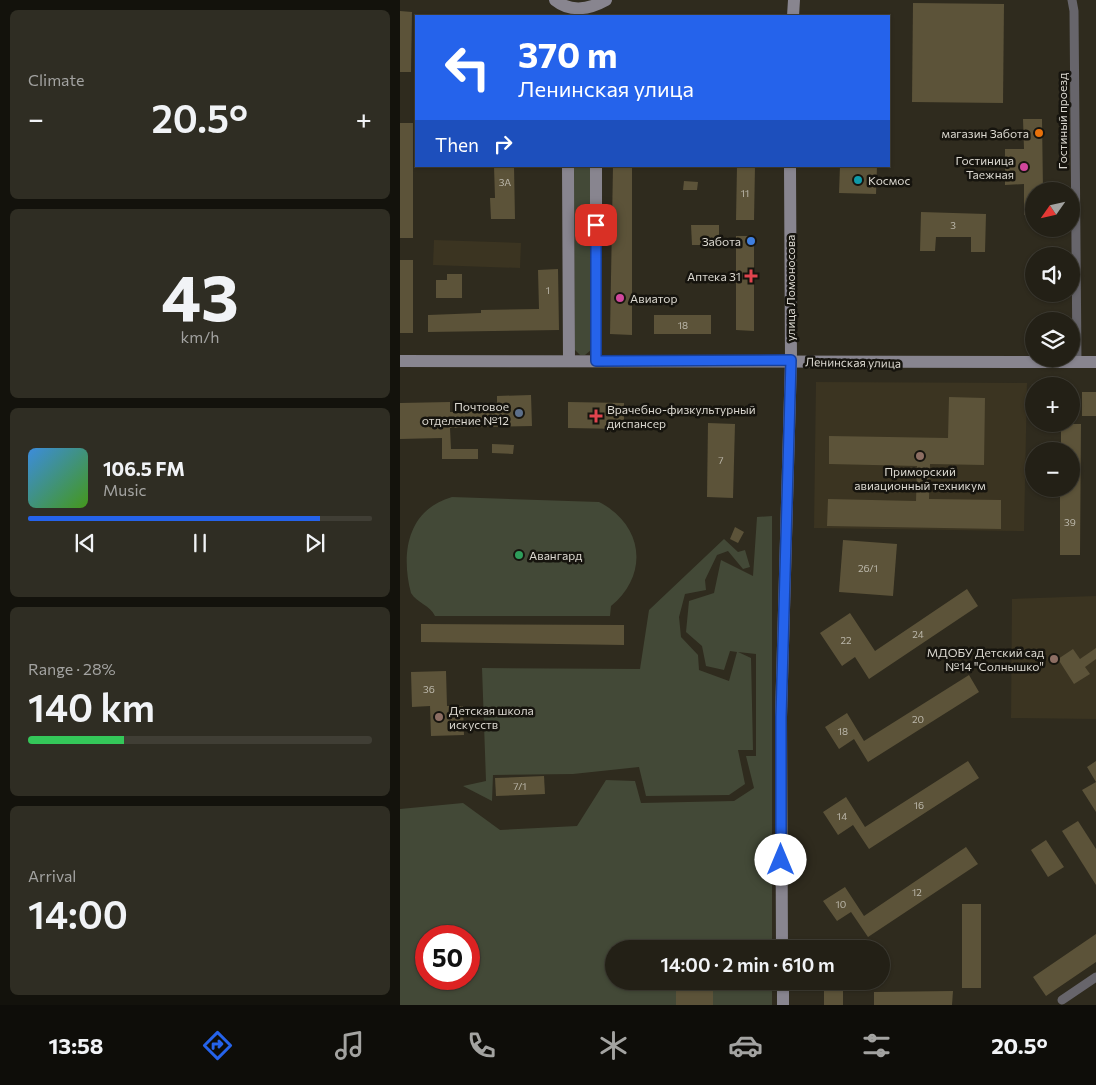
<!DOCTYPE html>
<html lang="en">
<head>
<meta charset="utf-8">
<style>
	:root { --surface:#232016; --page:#2f2d23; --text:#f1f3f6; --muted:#a3a3a1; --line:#403e35; --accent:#2563eb }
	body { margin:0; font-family:Commissioner,sans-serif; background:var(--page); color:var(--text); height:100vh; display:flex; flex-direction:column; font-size:19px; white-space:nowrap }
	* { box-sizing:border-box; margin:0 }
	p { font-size:16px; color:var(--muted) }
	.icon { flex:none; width:28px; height:28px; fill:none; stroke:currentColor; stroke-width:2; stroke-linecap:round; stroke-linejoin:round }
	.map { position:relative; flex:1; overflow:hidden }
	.drawer { display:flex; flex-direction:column; gap:10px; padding:10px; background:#13120c; width:400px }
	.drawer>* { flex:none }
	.hud { position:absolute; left:15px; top:15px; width:475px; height:152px; border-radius:0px; box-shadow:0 1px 4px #0004,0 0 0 1px var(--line); background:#2563eb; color:#fff; overflow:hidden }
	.needle { width:32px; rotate:236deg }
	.controls { position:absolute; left:625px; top:182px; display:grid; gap:10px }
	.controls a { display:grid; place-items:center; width:55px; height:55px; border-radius:50%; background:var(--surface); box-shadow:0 1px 4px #0004,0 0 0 1px var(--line); font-size:25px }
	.speed { position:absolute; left:15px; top:925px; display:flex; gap:10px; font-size:25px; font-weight:700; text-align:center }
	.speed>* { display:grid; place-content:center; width:65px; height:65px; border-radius:50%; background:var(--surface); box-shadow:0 1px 4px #0004,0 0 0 1px var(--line); line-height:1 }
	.speed .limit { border:8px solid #d22; background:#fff; color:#111 }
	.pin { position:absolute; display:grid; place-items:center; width:42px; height:42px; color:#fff; margin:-21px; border-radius:10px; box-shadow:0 2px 8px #0006 }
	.me { position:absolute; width:55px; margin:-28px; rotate:0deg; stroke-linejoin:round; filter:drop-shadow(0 0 4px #0008) }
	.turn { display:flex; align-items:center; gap:18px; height:105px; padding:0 20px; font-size:22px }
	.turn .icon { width:65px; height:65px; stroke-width:2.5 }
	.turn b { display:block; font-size:35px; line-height:42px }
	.then { display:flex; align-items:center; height:48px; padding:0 20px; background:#0003; gap:10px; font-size:19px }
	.big { font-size:38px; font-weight:600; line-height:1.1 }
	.drawer .card { flex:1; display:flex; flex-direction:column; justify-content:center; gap:8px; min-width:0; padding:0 18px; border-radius:8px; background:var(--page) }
	.drawer .dial { align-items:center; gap:0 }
	.dial b { font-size:65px; line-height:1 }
	.song { display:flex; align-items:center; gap:15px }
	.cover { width:60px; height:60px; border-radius:8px; background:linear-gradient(135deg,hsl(210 70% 55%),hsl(100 70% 35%)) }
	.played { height:5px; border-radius:2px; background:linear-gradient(90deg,var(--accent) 85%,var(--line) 85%) }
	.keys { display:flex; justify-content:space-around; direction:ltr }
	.heat { display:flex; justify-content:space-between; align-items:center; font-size:28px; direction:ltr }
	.charge { height:8px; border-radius:4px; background:linear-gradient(90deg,#34c759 28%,var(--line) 0) }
	.trip { position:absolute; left:205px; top:940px; width:285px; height:50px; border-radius:25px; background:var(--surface); box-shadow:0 1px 4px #0004,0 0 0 1px var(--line); font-weight:600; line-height:50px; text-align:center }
	.tabs { display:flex; height:80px; justify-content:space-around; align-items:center; background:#0e0d09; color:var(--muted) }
	.tabs .icon { width:35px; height:35px }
	.tabs .on { color:var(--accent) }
	.tabs b { font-size:22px; color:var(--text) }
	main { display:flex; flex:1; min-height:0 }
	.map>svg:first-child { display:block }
</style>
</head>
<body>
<main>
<section class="drawer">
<div class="card"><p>Climate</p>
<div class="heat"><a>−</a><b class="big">20.5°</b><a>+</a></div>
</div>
<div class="card dial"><b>43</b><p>km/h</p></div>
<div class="card">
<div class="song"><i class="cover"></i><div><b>106.5 FM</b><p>Music</p></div></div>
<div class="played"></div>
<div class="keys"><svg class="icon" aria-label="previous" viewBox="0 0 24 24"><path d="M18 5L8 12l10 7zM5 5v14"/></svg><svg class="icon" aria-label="pause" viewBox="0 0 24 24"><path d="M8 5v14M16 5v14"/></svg><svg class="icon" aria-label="next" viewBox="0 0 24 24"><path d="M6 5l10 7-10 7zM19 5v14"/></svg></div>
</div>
<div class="card"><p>Range · 28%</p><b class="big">140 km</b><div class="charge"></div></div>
<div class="card"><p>Arrival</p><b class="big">14:00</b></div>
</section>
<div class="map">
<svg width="696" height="1005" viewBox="0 0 696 1005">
	<rect width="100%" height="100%" fill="#2f2b1e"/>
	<!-- built -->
	<g fill="#3b3421">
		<path d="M34,240L121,243L120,268L33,265Z"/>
		<path d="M416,382L627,383L624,531L414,528Z"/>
		<path d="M696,596V719L611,718L612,599Z"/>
	</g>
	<!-- green -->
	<g fill="#434937" fill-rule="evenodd">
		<path d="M174,166H191V350L185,355H180L175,350Z"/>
		<path d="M52,497L199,502C244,525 249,575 211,606L210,616H35C30,605 17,603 11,593C0,551 9,509 52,497Z"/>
		<path d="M372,516V949H214V981H372V1005H0V809L63,803L100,830L177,826L206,780L235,781L241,803L334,801L354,788L346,756H356V654L338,652L351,658L353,750H338L345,784L329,795L246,796L239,767L173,774L93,775L92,801L63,786L86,781L82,668L240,669L249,610L324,539L338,552L345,550L350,567L343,569L328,551L317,555L305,580L306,590L285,594L279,617L281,637L298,655L299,670L329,681L337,652L330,651L324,670L306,666L302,646L286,632L289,601L314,593L321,560L353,576L357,517ZM26,936H69V979H26Z"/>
	</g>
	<!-- building -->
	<g fill="#5c5339">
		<path d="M513,3L604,4L603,103L512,102Z"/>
		<path d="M0,11L12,12L11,72H0Z"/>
		<path d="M623,119H642L643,191H634V215H624V184L605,185V149H624Z"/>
		<rect x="0" y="123" width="13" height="115"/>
		<path d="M94,166H114L115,219H91L90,198H95Z"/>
		<path d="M213,166H232V335L210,334Z"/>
		<path d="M337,166H355L354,220H336Z"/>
		<path d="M440,166H477L476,194L439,193Z"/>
		<path d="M284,181L298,182L297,190H283Z"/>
		<path d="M521,212L586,214L585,252H571V237H536L535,251H520Z"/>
		<path d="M291,225H319V245H292Z"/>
		<path d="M336,236H354V331L336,330Z"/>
		<rect x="0" y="260" width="13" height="73"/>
		<path d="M158,269L159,330L28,332V315L81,313V310L139,309L138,270Z"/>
		<path d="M47,274H62V298H36V280H47Z"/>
		<rect x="254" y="315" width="57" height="19"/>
		<rect x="682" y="392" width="14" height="24"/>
		<path d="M131,395L132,426L50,428L51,449H78V459H42V438L0,439V403L50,402V412L97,411V396Z"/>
		<path d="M549,397L585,398L584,465L530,464L529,499L601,500V529L427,526L428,499L516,501L517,466L429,464V436L548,438Z"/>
		<path d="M168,402L224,403V429L168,428Z"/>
		<path d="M308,423L335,424L333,498L307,497Z"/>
		<path d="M661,424H681L680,555H660V489H671V451H661Z"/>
		<path d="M92,444L114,445L113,454L92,453Z"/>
		<path d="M335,527L344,532L338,543L330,539Z"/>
		<path d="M443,540L497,544L493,596L439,592Z"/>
		<path d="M567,589L578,606L469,679L455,657L442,666L420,633L450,613L475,651Z"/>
		<path d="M21,624L224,625V645L21,642Z"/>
		<path d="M696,648V659L685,667L690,674L674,684L658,659L673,649L680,659Z"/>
		<path d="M46,671L47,706H63L64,735L31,736L30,706L12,707L11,672Z"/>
		<path d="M569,675L579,692L468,762L454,739L439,749L425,727L447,713L464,741Z"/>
		<path d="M568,761L579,778L469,849L453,825L438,835L423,812L446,797L465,827Z"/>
		<path d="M696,761V812L682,790L696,782L687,767Z"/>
		<path d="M144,776L145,794L96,796L95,778Z"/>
		<path d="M678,821L696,849V885L662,831Z"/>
		<path d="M646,840L664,867L648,877L631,850Z"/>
		<path d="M566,847L578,864L468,937L451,912L437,921L423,901L445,887L464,916Z"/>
		<rect x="562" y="904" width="19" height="84"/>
		<path d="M696,934V962L646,996L633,977Z"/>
		<rect x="276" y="981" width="37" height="24"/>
		<rect x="424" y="981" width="19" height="24"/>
		<path d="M553,991L552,1005H474V992Z"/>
	</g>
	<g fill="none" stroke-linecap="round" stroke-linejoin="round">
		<!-- street -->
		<g stroke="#67656b" stroke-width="9">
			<path d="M672,0L674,11L677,362"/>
			<path d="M662,1000L696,977"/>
		</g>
		<!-- secondary -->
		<g stroke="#88858f" stroke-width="12">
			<path d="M155,0C171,13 190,9 206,0"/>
			<path d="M393,16L394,0"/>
			<path d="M168,166L169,361"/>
			<path d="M0,361L696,362"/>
			<path d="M196,361V166"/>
			<path d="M382,949L381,717L391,360L390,166"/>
			<path d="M383,981V1005"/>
		</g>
	</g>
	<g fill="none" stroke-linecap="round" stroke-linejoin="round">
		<defs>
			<path id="route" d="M196,225V361L391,360L381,717V860"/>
		</defs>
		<!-- route casing -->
		<use href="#route" stroke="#184099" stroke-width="12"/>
		<!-- route -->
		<use href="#route" stroke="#2563eb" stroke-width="9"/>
	</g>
	<!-- markers -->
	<circle fill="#e8710a" stroke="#16140e" stroke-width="2" cx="639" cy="133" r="5"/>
	<g fill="#d1479c" stroke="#16140e" stroke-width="2">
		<circle cx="624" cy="167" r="5"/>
		<circle cx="220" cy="298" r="5"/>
	</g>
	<circle fill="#0f9aa8" stroke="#16140e" stroke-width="2" cx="458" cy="180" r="5"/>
	<circle fill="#3f7fe0" stroke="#16140e" stroke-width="2" cx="351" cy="241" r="5"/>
	<g fill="#e0444e" stroke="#16140e" stroke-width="2">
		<path d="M348.5 268.5h5v5h5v5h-5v5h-5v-5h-5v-5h5z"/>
		<path d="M193.5 408.5h5v5h5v5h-5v5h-5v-5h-5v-5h5z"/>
	</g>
	<circle fill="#5c6f8a" stroke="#16140e" stroke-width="2" cx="119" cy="413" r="5"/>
	<g fill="#8d6e63" stroke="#16140e" stroke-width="2">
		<circle cx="520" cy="456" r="5"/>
		<circle cx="654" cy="659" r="5"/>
		<circle cx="39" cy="717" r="5"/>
	</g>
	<circle fill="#2e9e5b" stroke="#16140e" stroke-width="2" cx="119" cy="555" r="5"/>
	<g text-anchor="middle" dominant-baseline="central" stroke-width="5" stroke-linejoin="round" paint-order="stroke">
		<!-- number labels -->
		<g font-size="10" fill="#bbb7aa">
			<text x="105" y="182">3А</text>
			<text x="345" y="193">11</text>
			<text x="553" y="225">3</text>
			<text x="148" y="290">1</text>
			<text x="283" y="325">18</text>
			<text x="321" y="460">7</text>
			<text x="670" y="522">39</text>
			<text x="468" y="568">26/1</text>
			<text x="518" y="634">24</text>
			<text x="446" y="640">22</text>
			<text x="29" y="689">36</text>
			<text x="518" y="719">20</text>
			<text x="443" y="731">18</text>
			<text x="120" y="786">7/1</text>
			<text x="519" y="805">16</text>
			<text x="442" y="816">14</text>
			<text x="517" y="892">12</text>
			<text x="441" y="904">10</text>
		</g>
		<!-- street labels -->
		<g font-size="12" fill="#dbd8d0" stroke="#16140e">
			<text transform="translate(662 121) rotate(-90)">Гостиный проезд</text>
			<text transform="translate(390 288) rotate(-90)">улица Ломоносова</text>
			<text transform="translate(453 362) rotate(1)">Ленинская улица</text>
		</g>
		<!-- poi labels -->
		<g font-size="12" fill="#dbd8d0" stroke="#16140e" text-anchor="end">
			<text x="629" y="133">магазин Забота</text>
			<text x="614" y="160">Гостиница<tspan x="614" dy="14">Таежная</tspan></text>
			<text x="468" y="180" text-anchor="start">Космос</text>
			<text x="341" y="241">Забота</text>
			<text x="341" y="276">Аптека 31</text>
			<text x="230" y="298" text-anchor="start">Авиатор</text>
			<text x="109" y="406">Почтовое<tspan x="109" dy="14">отделение №12</tspan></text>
			<text x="207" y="409" text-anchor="start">Врачебно-физкультурный<tspan x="207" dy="14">диспансер</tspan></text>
			<text x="520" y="471" text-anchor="middle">Приморский<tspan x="520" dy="14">авиационный техникум</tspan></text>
			<text x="129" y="555" text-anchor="start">Авангард</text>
			<text x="644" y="652">МДОБУ Детский сад<tspan x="644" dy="14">№14 "Солнышко"</tspan></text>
			<text x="49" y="710" text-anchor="start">Детская школа<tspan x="49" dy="14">искусств</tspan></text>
		</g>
	</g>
</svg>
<div class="controls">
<a><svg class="needle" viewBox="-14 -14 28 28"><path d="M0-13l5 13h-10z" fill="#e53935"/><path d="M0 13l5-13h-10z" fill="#a3a3a1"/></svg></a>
<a><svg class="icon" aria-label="sound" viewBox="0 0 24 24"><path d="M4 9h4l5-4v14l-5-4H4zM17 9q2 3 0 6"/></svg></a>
<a><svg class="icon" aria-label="layers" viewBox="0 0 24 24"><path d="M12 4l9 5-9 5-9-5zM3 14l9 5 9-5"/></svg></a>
<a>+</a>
<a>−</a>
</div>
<div class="speed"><div class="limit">50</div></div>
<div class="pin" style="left:196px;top:225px;background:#d93025"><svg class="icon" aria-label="arrive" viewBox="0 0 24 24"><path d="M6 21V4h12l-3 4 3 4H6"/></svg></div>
<svg class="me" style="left:381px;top:860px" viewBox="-20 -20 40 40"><circle r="19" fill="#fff"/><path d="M0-13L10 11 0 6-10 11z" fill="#2563eb"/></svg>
<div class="trip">14:00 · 2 min · 610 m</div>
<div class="hud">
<div class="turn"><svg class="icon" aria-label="left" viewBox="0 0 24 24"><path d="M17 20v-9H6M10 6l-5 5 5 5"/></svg><div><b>370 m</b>Ленинская улица</div></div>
<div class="then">Then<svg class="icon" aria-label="right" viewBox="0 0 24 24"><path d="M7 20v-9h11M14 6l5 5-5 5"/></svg></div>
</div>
</div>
</main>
<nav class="tabs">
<b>13:58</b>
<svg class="icon on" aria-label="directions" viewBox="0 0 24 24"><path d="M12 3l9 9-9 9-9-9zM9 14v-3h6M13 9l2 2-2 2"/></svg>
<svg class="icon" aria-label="music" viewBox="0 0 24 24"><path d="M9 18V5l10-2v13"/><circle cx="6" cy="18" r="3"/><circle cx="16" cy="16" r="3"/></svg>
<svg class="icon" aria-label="phone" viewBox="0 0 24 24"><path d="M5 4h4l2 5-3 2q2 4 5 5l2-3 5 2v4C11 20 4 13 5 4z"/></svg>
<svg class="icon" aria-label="climate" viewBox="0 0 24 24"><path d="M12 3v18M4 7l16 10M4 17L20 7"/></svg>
<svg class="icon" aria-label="car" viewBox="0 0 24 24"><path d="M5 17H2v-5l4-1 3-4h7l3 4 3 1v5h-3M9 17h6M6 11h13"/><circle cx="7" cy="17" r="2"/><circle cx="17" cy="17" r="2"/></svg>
<svg class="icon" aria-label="filters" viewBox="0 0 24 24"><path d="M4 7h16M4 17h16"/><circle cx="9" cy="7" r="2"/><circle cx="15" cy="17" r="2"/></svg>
<b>20.5°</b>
</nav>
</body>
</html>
